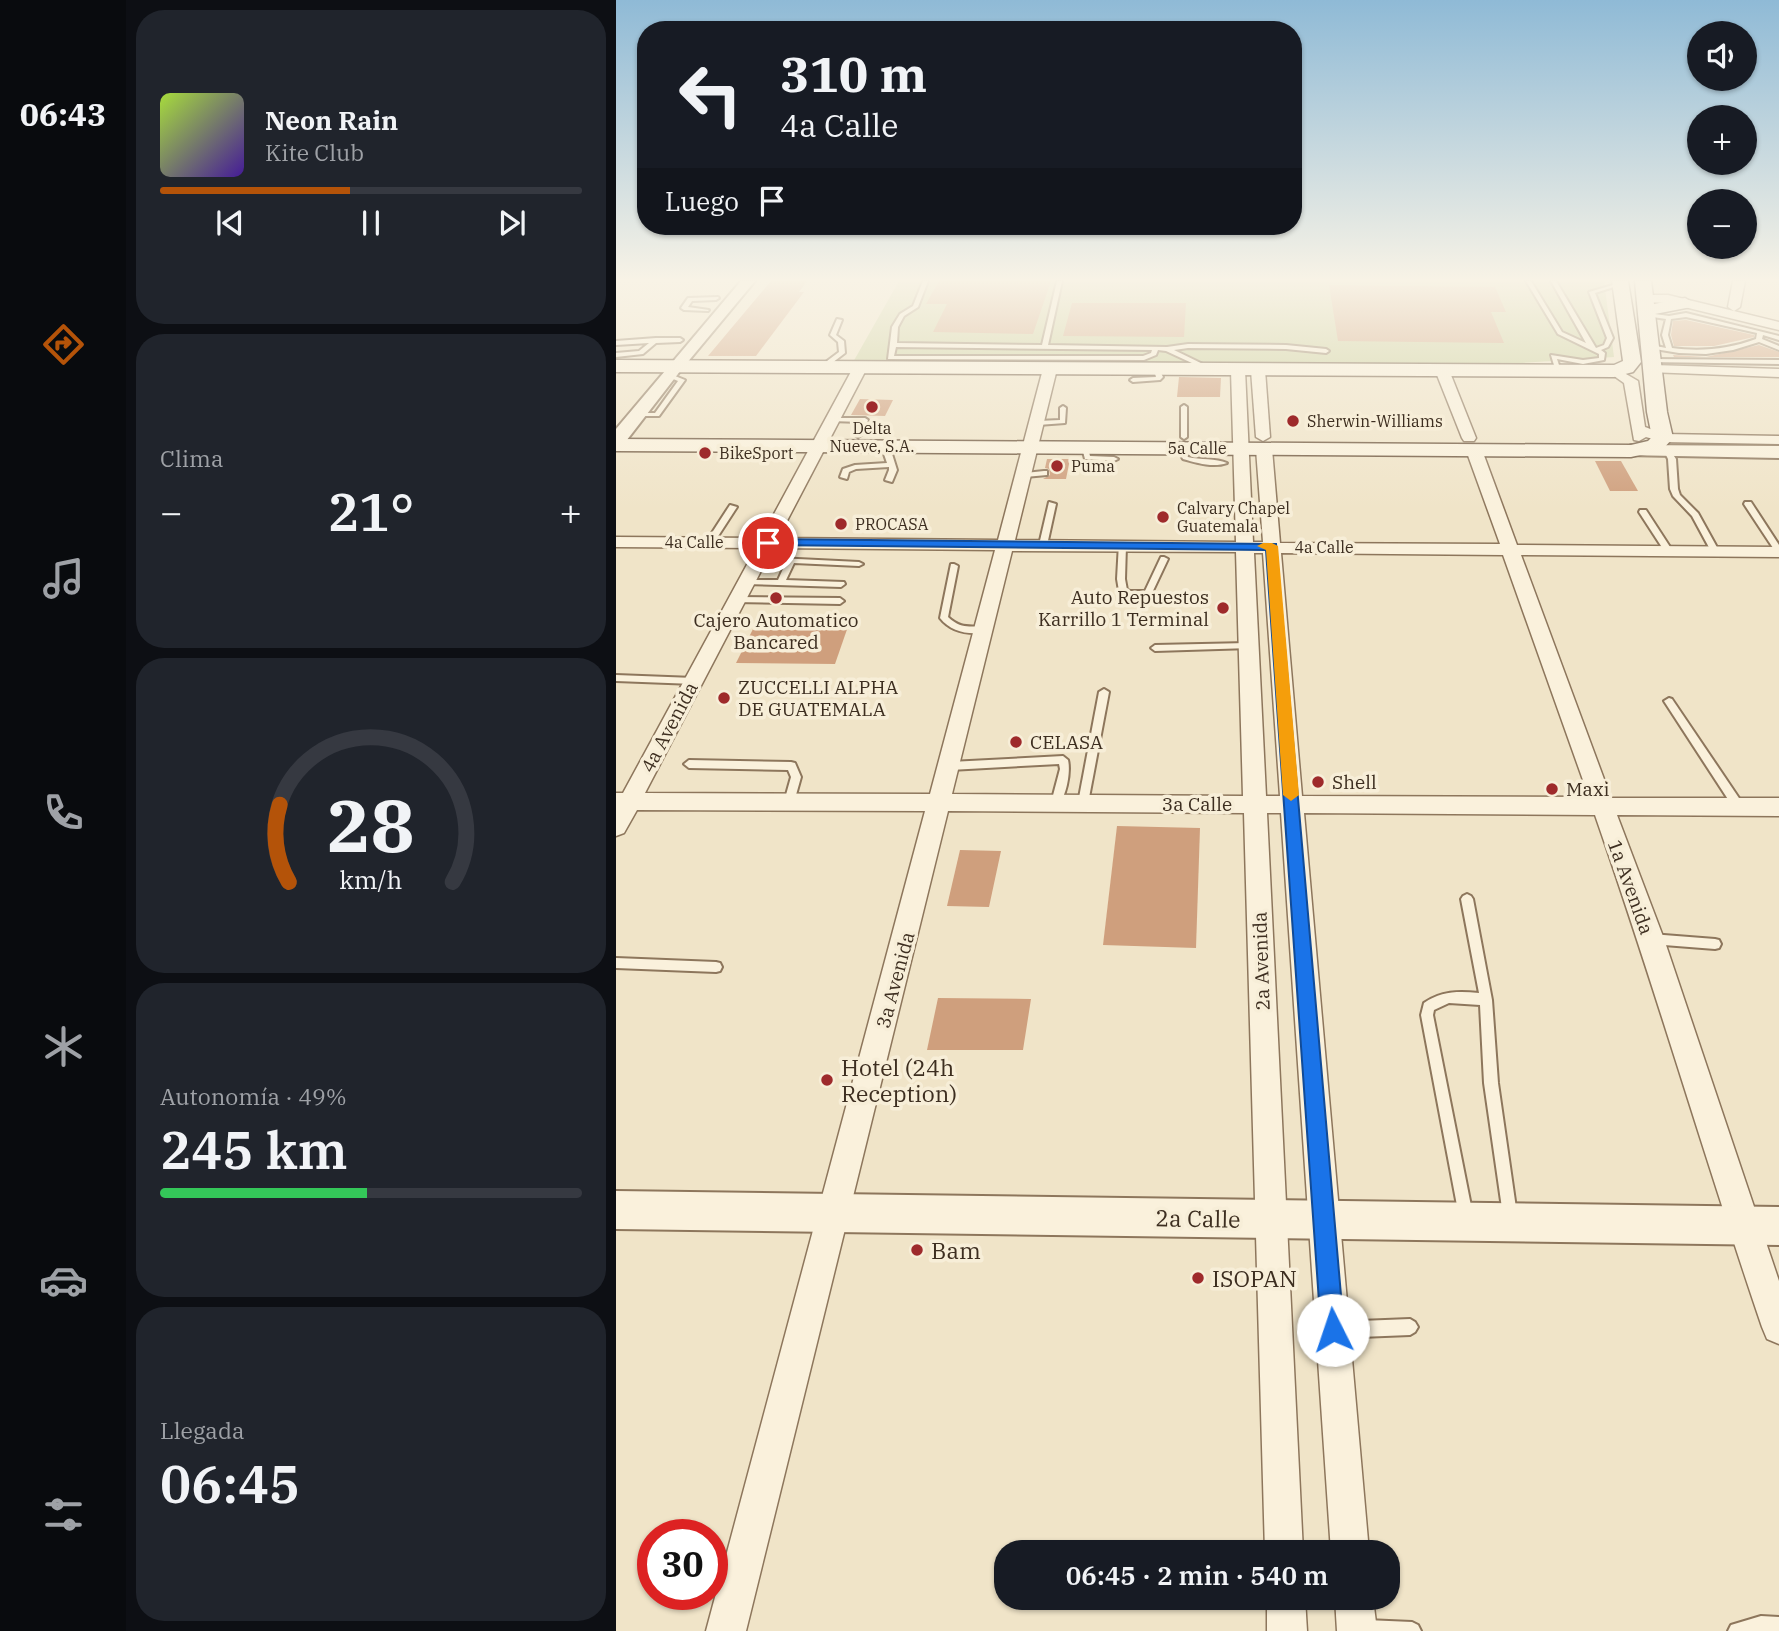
<!DOCTYPE html>
<html lang="es">
<head>
<meta charset="utf-8">
<style>
	:root { --surface:#171b24; --page:#20242c; --text:#f1f3f6; --muted:#9ea1a6; --line:#363941; --accent:#b45309 }
	body { margin:0; font-family:"IBM Plex Serif",serif; background:var(--page); color:var(--text); height:100vh; display:flex; flex-direction:column; font-size:26px; white-space:nowrap }
	* { box-sizing:border-box; margin:0 }
	p { font-size:23px; color:var(--muted) }
	.icon { flex:none; width:38px; height:38px; fill:none; stroke:currentColor; stroke-width:2; stroke-linecap:round; stroke-linejoin:round }
	.map { position:relative; flex:1; overflow:hidden }
	.side { display:flex; flex-direction:column; gap:10px; padding:10px; background:#0d0f14; width:490px }
	.side>* { flex:none }
	.banner { position:absolute; left:21px; top:21px; width:665px; height:214px; border-radius:28px; box-shadow:0 2px 5px #0004; background:#171b24; color:var(--text); overflow:hidden }
	.tools { position:absolute; left:1071px; top:21px; display:grid; gap:14px }
	.tools a { display:grid; place-items:center; width:70px; height:70px; border-radius:50%; background:var(--surface); box-shadow:0 2px 5px #0004; font-size:35px }
	.speed { position:absolute; left:21px; top:1519px; display:flex; gap:14px; font-size:35px; font-weight:700; text-align:center }
	.speed>* { display:grid; place-content:center; width:91px; height:91px; border-radius:50%; background:var(--surface); box-shadow:0 2px 5px #0004; line-height:1 }
	.speed .limit { border:10px solid #d22; background:#fff; color:#111 }
	.pin { position:absolute; display:grid; place-items:center; width:60px; height:60px; color:#fff; margin:-30px; border:4px solid #fff; border-radius:50%; box-shadow:0 2px 7px #0007 }
	.me { position:absolute; width:77px; margin:-38px; rotate:356deg; stroke-linejoin:round; filter:drop-shadow(0 0 5px #0008) }
	.turn { display:flex; align-items:center; gap:24px; height:147px; padding:0 28px; font-size:32px }
	.turn .icon { width:91px; height:91px; stroke-width:2.5 }
	.turn b { display:block; font-size:49px; line-height:60px }
	.then { display:flex; align-items:center; height:66px; padding:0 28px; background:#0003; gap:14px; font-size:26px }
	.big { font-size:52px; font-weight:600; line-height:1.1 }
	.side .card { flex:1; display:flex; flex-direction:column; justify-content:center; gap:10px; min-width:0; padding:0 24px; border-radius:28px; background:var(--page) }
	.side .dial { align-items:center; gap:0 }
	.dial svg { height:182px; overflow:visible; fill:none; stroke:var(--line); stroke-width:7; stroke-linecap:round; text-anchor:middle }
	.dial text { fill:var(--text); stroke:none }
	.song { display:flex; align-items:center; gap:21px }
	.cover { width:84px; height:84px; border-radius:10px; background:linear-gradient(135deg,hsl(80 70% 55%),hsl(260 70% 35%)) }
	.played { height:7px; border-radius:4px; background:linear-gradient(90deg,var(--accent) 45%,var(--line) 45%) }
	.keys { display:flex; justify-content:space-around; direction:ltr }
	.heat { display:flex; justify-content:space-between; align-items:center; font-size:38px; direction:ltr }
	.charge { height:10px; border-radius:5px; background:linear-gradient(90deg,#34c759 49%,var(--line) 0) }
	.trip { position:absolute; left:378px; top:1540px; width:406px; height:70px; border-radius:28px; background:var(--surface); box-shadow:0 2px 5px #0004; font-weight:600; line-height:70px; text-align:center }
	main { display:flex; flex:1; min-height:0 }
	.tabs { display:flex; flex-direction:column; width:126px; justify-content:space-around; align-items:center; background:#090b0e; color:var(--muted) }
	.tabs .icon { width:49px; height:49px }
	.tabs .selected { color:var(--accent) }
	.tabs b { font-size:32px; color:var(--text) }
	.map>svg:first-child { display:block }
</style>
</head>
<body>
<main>
<nav class="tabs">
<b>06:43</b>
<svg class="icon selected" aria-label="directions" viewBox="0 0 24 24"><path d="M12 3l9 9-9 9-9-9zM9 14v-3h6M13 9l2 2-2 2"/></svg>
<svg class="icon" aria-label="music" viewBox="0 0 24 24"><path d="M9 18V5l10-2v13"/><circle cx="6" cy="18" r="3"/><circle cx="16" cy="16" r="3"/></svg>
<svg class="icon" aria-label="phone" viewBox="0 0 24 24"><path d="M5 4h4l2 5-3 2q2 4 5 5l2-3 5 2v4C11 20 4 13 5 4z"/></svg>
<svg class="icon" aria-label="climate" viewBox="0 0 24 24"><path d="M12 3v18M4 7l16 10M4 17L20 7"/></svg>
<svg class="icon" aria-label="car" viewBox="0 0 24 24"><path d="M5 17H2v-5l4-1 3-4h7l3 4 3 1v5h-3M9 17h6M6 11h13"/><circle cx="7" cy="17" r="2"/><circle cx="17" cy="17" r="2"/></svg>
<svg class="icon" aria-label="filters" viewBox="0 0 24 24"><path d="M4 7h16M4 17h16"/><circle cx="9" cy="7" r="2"/><circle cx="15" cy="17" r="2"/></svg>
</nav>
<section class="side">
<div class="card">
<div class="song"><i class="cover"></i><div><b>Neon Rain</b><p>Kite Club</p></div></div>
<div class="played"></div>
<div class="keys"><svg class="icon" aria-label="previous" viewBox="0 0 24 24"><path d="M18 5L8 12l10 7zM5 5v14"/></svg><svg class="icon" aria-label="pause" viewBox="0 0 24 24"><path d="M8 5v14M16 5v14"/></svg><svg class="icon" aria-label="next" viewBox="0 0 24 24"><path d="M6 5l10 7-10 7zM19 5v14"/></svg></div>
</div>
<div class="card"><p>Clima</p>
<div class="heat"><a>−</a><b class="big">21°</b><a>+</a></div>
</div>
<div class="card dial"><svg viewBox="0 0 100 80">
<path d="M14 69A42 42 0 1 1 86 69"/>
<path d="M14 69A42 42 0 0 1 10 35" stroke="#b45309"/>
<text x="50" y="56" font-size="32" font-weight="700">28</text>
<text x="50" y="72" font-size="11">km/h</text>
</svg></div>
<div class="card"><p>Autonomía · 49%</p><b class="big">245 km</b><div class="charge"></div></div>
<div class="card"><p>Llegada</p><b class="big">06:45</b></div>
</section>
<div class="map">
<svg width="1163" height="1631" viewBox="0 0 1163 1631">
	<rect width="100%" height="100%" fill="#f0e4c8"/>
	<!-- green -->
	<path fill="#c9cf9b" d="M283,281H988L998,357L828,368L236,364Z"/>
	<!-- building -->
	<g fill="#cf9f7d">
		<path d="M155,281H191L183,292H188L140,356H92Z"/>
		<path d="M323,281H435L417,334L317,332L331,304H310Z"/>
		<path d="M713,285L879,287L890,312H875L888,343L722,341Z"/>
		<path d="M456,303H570L568,337L447,336Z"/>
		<path d="M1070,320L1138,335V337L1098,346H1058L1055,335L1057,321Z"/>
		<path d="M1143,345L1163,352V357H1058L1057,355L1090,357Z"/>
		<path d="M563,377L605,378L604,397H561Z"/>
		<path d="M244,399L277,400L269,416L235,415Z"/>
		<path d="M431,459H454L450,479H427L434,475L433,469L429,468Z"/>
		<path d="M979,461H1005L1022,491H994Z"/>
		<path d="M144,615H236L219,664L120,663Z"/>
		<path d="M501,826L584,828L580,948L487,945Z"/>
		<path d="M344,850L385,851L373,907L331,906Z"/>
		<path d="M322,998L415,999L407,1050H311Z"/>
	</g>
	<g fill="none" stroke-linecap="round" stroke-linejoin="round">
		<defs>
			<g id="service">
				<path d="M307,281H312L302,307L288,316L282,327L281,343L426,345L441,281H446L432,345L551,347L572,344L670,345L710,349L713,351L710,353L670,349L572,348L558,350L593,367L594,368L591,370L550,351L542,350L540,355L528,360L272,359L276,327L284,314L297,306ZM280,347L536,350L535,353L527,356H278Z"/>
				<path d="M910,281H915L946,332L970,343L935,281H940L980,348L988,345L991,338L973,292L1007,282V284L979,293L997,338L992,347L985,350L989,353L988,360L967,364L941,359L945,371L940,372L935,355L967,360L983,358V354L942,334Z"/>
				<path d="M102,297L103,298L100,300L76,301L72,307L93,310L92,311L68,310L65,308L72,298Z"/>
				<path d="M1032,313L1053,316L1070,313L1163,336V340L1147,335L1146,339L1163,346V350L1143,342L1117,350L1090,354L1063,353L1033,348V346L1035,345L1050,348L1046,335L1050,319L1030,316L1029,315ZM1070,317L1141,333L1140,339C1113,349 1085,352 1056,348L1052,335L1055,319Z"/>
				<path d="M221,319L226,320L220,335L228,341L229,353L216,363L214,368L211,370L208,368L211,361L223,352L222,342L214,335Z"/>
				<path d="M40,338H64L67,340L64,342L40,343L27,354L0,357V353L23,351L33,343L0,345V341Z"/>
				<path d="M1036,359L1163,360V364L1034,362L1033,361Z"/>
				<path d="M541,368L543,369L547,377L544,380L517,382L514,380L517,378L540,377L538,370Z"/>
				<path d="M50,374H54L69,380L43,416H19V414L21,413H39L62,381L50,376Z"/>
				<path d="M568,405L571,407V437L568,439L565,437V407Z"/>
				<path d="M447,406L450,408L449,423L422,425L419,423L422,421L444,420V408Z"/>
				<path d="M217,418H249L252,420L245,435L242,437L239,435L245,422L215,421V419Z"/>
				<path d="M279,444L282,446L276,454L281,470L276,482L269,480L273,470V467L240,469L233,472L231,479L224,477L227,469L239,465L271,463L268,454Z"/>
				<path d="M469,446L472,448L474,456L498,457L502,459L498,461L469,459L466,448Z"/>
				<path d="M564,446L566,447L572,457C584,460 600,458 611,463C597,468 581,463 567,459L561,448Z"/>
				<path d="M1050,450H1054L1060,459L1062,489L1064,495L1082,513L1103,551L1102,553H1096L1076,516L1057,496L1054,489L1052,459L1048,451Z"/>
				<path d="M428,471H431V475L409,477L405,475L409,473Z"/>
				<path d="M433,502L440,504L431,545L427,547L423,545Z"/>
				<path d="M1129,502H1135L1163,545V553L1159,551L1128,504Z"/>
				<path d="M114,505L121,507L97,544H91L90,542Z"/>
				<path d="M1024,510H1030L1056,550L1055,552H1049L1023,512Z"/>
				<path d="M503,543H506L510,545L509,579L511,590L514,591H529L545,557H548L552,559L535,595L512,597L503,591L501,579Z"/>
				<path d="M140,557L243,562L247,564L243,566L178,563L170,580L228,582L229,584L225,587L128,584L127,582L131,580H162L170,562L143,561L139,559Z"/>
				<path d="M335,564H338L342,566L332,617C349,633 358,622 373,630L372,632C353,635 336,633 324,618Z"/>
				<path d="M121,597L224,598L228,601L224,604L118,602V598Z"/>
				<path d="M632,643L636,646L635,648L539,651L535,648L539,645Z"/>
				<path d="M0,675L78,678L83,681L78,684L0,681Z"/>
				<path d="M488,689L493,692L472,803L467,807L462,803L483,692Z"/>
				<path d="M1053,698L1056,699L1127,804L1128,807L1127,810H1119L1048,701Z"/>
				<path d="M447,756L452,760C455,772 450,800 440,807L435,803L444,769L443,764L334,770L329,766L334,762Z"/>
				<path d="M73,760L175,762L179,763L185,777L178,802L173,806L168,802L175,777L172,770L73,768L68,764Z"/>
				<path d="M851,894L855,896L857,899L876,1000L882,1083L901,1215L899,1220L894,1222L889,1220L887,1215L868,1083L864,1005L833,1003L818,1010L817,1015L857,1216L855,1221L850,1223L845,1221L843,1216L805,1015L808,1003C825,991 842,991 863,993L845,899L847,896Z"/>
				<path d="M1035,934L1099,939L1103,940L1105,944L1103,948L1099,949L1035,944L1031,943L1029,939L1031,935Z"/>
				<path d="M0,958L100,962L104,963L106,967L104,971L100,972L0,968Z"/>
				<path d="M794,1319L799,1322L802,1327L799,1332L794,1335L719,1338L714,1335L711,1330L714,1325L719,1322Z"/>
				<path d="M1145,1616L1163,1617V1631H1112L1115,1625Z"/>
				<path d="M750,1620L796,1622L802,1625L805,1631H742L744,1623Z"/>
			</g>
			<g id="minor">
				<path d="M1117,281H1129L1124,307L1118,311L1112,307Z"/>
				<path d="M1030,295H1052L1163,322V330L1052,303L1026,302V296Z"/>
				<path d="M244,364L251,368L162,538L382,540L427,369L434,365L441,369L399,540L620,542L615,370L622,366L629,370L637,542H647L640,449L648,444L656,449L664,543L884,544L850,450L858,445L866,450L901,545L1163,547V557L905,555L995,798H1163V816L1001,815L1048,939L1163,1281V1344L1151,1339L1146,1327C1088,1157 1038,984 979,815L688,813L753,1552H715L665,813H651L687,1552H649L628,813L332,811L130,1631H90L309,811L21,810L8,833L0,836V793H7L140,548L0,547V537L145,538L237,368ZM157,548L379,550L314,794L29,793ZM396,551L620,552L627,796L336,794ZM638,553H647L664,796H650ZM665,553L887,555L973,797L686,796Z"/>
				<path d="M1037,365L1163,369V377L1032,372V366Z"/>
				<path d="M642,366L649,370L654,437L647,441L640,437L635,370Z"/>
				<path d="M826,366L833,370L860,438L858,441H848L846,438L819,370Z"/>
				<path d="M998,367L1022,381L1029,427L1048,434L1163,436V444L1047,442L1030,437L1023,441L1018,440L1008,383L991,371Z"/>
				<path d="M651,1598H689L691,1631H651Z"/>
				<path d="M719,1598H757L761,1631H721Z"/>
			</g>
			<g id="tertiary">
				<path d="M125,281H139L65,370L7,445L0,447V429Z"/>
				<path d="M1015,445L1163,446V458L1008,455L1006,451Z"/>
				<path d="M0,1191L1163,1207V1245L0,1229Z"/>
			</g>
			<g id="secondary">
				<path d="M996,281H1012L1025,362L1017,372L998,377L0,372V360L998,365L1007,361Z"/>
				<path d="M1019,281H1035L1038,304L1069,298L1077,303L1075,307L1039,314L1051,412L1057,438L1046,450L1015,457L0,451V439L1015,445L1032,441L1036,437L1031,412Z"/>
			</g>
		</defs>
		<!-- service casing -->
		<use href="#service" stroke="#8d765c" stroke-width="4"/>
		<!-- minor casing -->
		<use href="#minor" stroke="#8d765c" stroke-width="3"/>
		<!-- tertiary casing -->
		<use href="#tertiary" stroke="#8d765c" stroke-width="4"/>
		<!-- secondary casing -->
		<use href="#secondary" stroke="#6f573f" stroke-width="3"/>
		<!-- service -->
		<use href="#service" fill="#faf1dc" fill-rule="evenodd"/>
		<!-- minor -->
		<use href="#minor" fill="#faf1dc" fill-rule="evenodd"/>
		<!-- tertiary -->
		<use href="#tertiary" fill="#faf1dc" fill-rule="evenodd"/>
		<!-- secondary -->
		<use href="#secondary" fill="#faf1dc" fill-rule="evenodd"/>
	</g>
	<!-- sky -->
	<linearGradient id="sky" x2="0" y2="1"><stop stop-color="#8fbad6"/><stop offset="0.55" stop-color="#f8f3e6"/><stop offset="1" stop-color="#f8f3e6" stop-opacity="0"/></linearGradient>
	<rect width="1163" height="509" fill="url(#sky)"/>
	<!-- route -->
	<path fill="#1a73e8" stroke="#114b97" stroke-width="2" d="M152,539L660,544L728,1330L725,1338L717,1342L708,1338L705,1330L650,550L148,545L146,543Z"/>
	<!-- slow -->
	<path fill="#f59e0b" d="M656,543L662,546L683,795L675,801L667,795L650,550L641,546L647,543Z"/>
	<!-- markers -->
	<g fill="#9e2a2b" stroke="#f7eed8" stroke-width="2.5">
		<circle cx="256" cy="407" r="7"/>
		<circle cx="677" cy="421" r="7"/>
		<circle cx="89" cy="453" r="7"/>
		<circle cx="441" cy="466" r="7"/>
		<circle cx="547" cy="517" r="7"/>
		<circle cx="225" cy="524" r="7"/>
		<circle cx="160" cy="598" r="7"/>
		<circle cx="607" cy="608" r="7"/>
		<circle cx="108" cy="698" r="7"/>
		<circle cx="400" cy="742" r="7"/>
		<circle cx="702" cy="782" r="7"/>
		<circle cx="936" cy="789" r="7"/>
		<circle cx="211" cy="1080" r="7"/>
		<circle cx="301" cy="1250" r="7"/>
		<circle cx="582" cy="1278" r="7"/>
	</g>
	<g text-anchor="middle" dominant-baseline="central" stroke-width="7" stroke-linejoin="round" paint-order="stroke">
		<!-- far-poi labels -->
		<g font-size="16" fill="#3d2e20" stroke="#f7eed8" text-anchor="start">
			<text x="691" y="421">Sherwin-Williams</text>
			<text x="256" y="428" text-anchor="middle">Delta<tspan x="256" dy="18">Nueve, S.A.</tspan></text>
			<text x="103" y="453">BikeSport</text>
			<text x="455" y="466">Puma</text>
			<text x="561" y="508">Calvary Chapel<tspan x="561" dy="18">Guatemala</tspan></text>
			<text x="239" y="524">PROCASA</text>
		</g>
		<!-- far-street labels -->
		<g font-size="16" fill="#3d2e20" stroke="#f7eed8">
			<text x="581" y="448">5a Calle</text>
			<text x="78" y="542">4a Calle</text>
			<text x="708" y="547">4a Calle</text>
		</g>
		<!-- poi labels -->
		<g font-size="19" fill="#3d2e20" stroke="#f7eed8" text-anchor="start">
			<text x="593" y="597" text-anchor="end">Auto Repuestos<tspan x="593" dy="22">Karrillo 1 Terminal</tspan></text>
			<text x="160" y="620" text-anchor="middle">Cajero Automatico<tspan x="160" dy="22">Bancared</tspan></text>
			<text x="122" y="687">ZUCCELLI ALPHA<tspan x="122" dy="22">DE GUATEMALA</tspan></text>
			<text x="414" y="742">CELASA</text>
			<text x="716" y="782">Shell</text>
			<text x="950" y="789">Maxi</text>
		</g>
		<!-- street labels -->
		<g font-size="19" fill="#3d2e20" stroke="#f7eed8">
			<text transform="translate(53 727) rotate(-62)">4a Avenida</text>
			<text x="581" y="804">3a Calle</text>
			<text transform="translate(1015 887) rotate(70)">1a Avenida</text>
			<text transform="translate(645 961) rotate(-92)">2a Avenida</text>
			<text transform="translate(279 980) rotate(-75)">3a Avenida</text>
		</g>
		<!-- near-poi labels -->
		<g font-size="23" fill="#3d2e20" stroke="#f7eed8" text-anchor="start">
			<text x="225" y="1067">Hotel (24h<tspan x="225" dy="26">Reception)</tspan></text>
			<text x="315" y="1250">Bam</text>
			<text x="596" y="1278">ISOPAN</text>
		</g>
		<!-- near-street labels -->
		<g font-size="23" fill="#3d2e20" stroke="#f7eed8">
			<text transform="translate(582 1218) rotate(1)">2a Calle</text>
		</g>
	</g>
</svg>
<div class="tools">
<a><svg class="icon" aria-label="sound" viewBox="0 0 24 24"><path d="M4 9h4l5-4v14l-5-4H4zM17 9q2 3 0 6"/></svg></a>
<a>+</a>
<a>−</a>
</div>
<div class="speed"><div class="limit">30</div></div>
<div class="pin" style="left:152px;top:543px;background:#d93025"><svg class="icon" aria-label="arrive" viewBox="0 0 24 24"><path d="M6 21V4h12l-3 4 3 4H6"/></svg></div>
<svg class="me" style="left:717px;top:1330px" viewBox="-20 -20 40 40"><circle r="19" fill="#fff"/><path d="M0-13L10 11 0 6-10 11z" fill="#1a73e8"/></svg>
<div class="trip">06:45 · 2 min · 540 m</div>
<div class="banner">
<div class="turn"><svg class="icon" aria-label="left" viewBox="0 0 24 24"><path d="M17 20v-9H6M10 6l-5 5 5 5"/></svg><div><b>310 m</b>4a Calle</div></div>
<div class="then">Luego<svg class="icon" aria-label="arrive" viewBox="0 0 24 24"><path d="M6 21V4h12l-3 4 3 4H6"/></svg></div>
</div>
</div>
</main>
</body>
</html>
